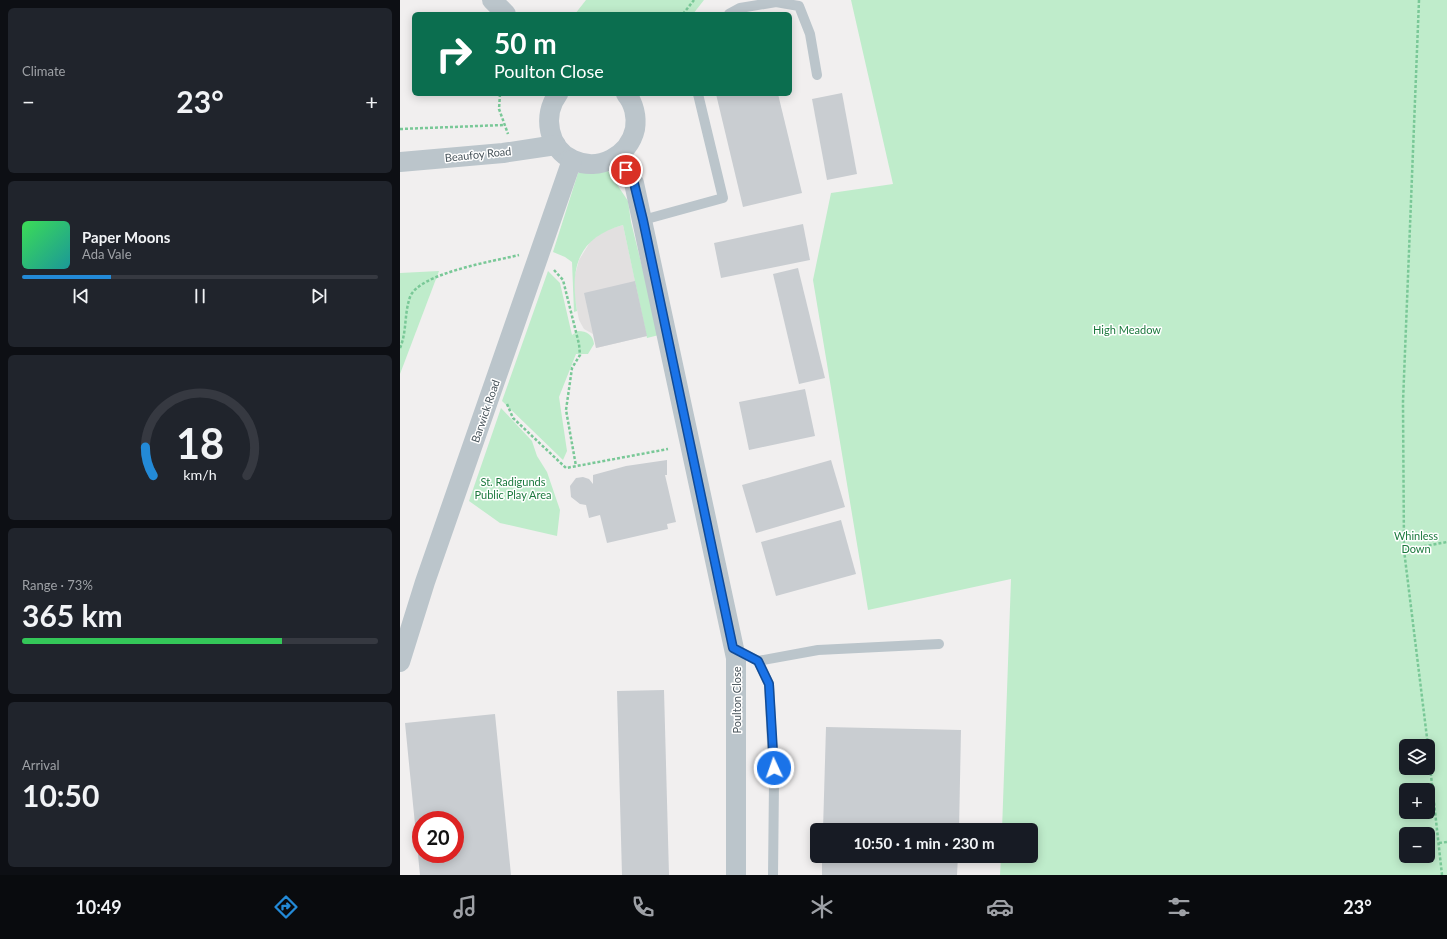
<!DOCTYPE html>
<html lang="en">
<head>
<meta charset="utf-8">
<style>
	:root { --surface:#171b24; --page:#20242c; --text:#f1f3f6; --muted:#9ea1a6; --line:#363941; --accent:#238ad7 }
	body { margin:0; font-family:Lato,sans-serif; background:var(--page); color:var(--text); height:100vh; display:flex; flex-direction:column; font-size:15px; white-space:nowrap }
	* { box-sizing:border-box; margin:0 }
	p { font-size:13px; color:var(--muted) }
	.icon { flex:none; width:22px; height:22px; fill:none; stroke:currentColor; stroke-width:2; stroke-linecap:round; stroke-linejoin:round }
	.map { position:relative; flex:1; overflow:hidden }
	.details { display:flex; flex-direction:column; gap:8px; padding:8px; background:#0d0f14; width:400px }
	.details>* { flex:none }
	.top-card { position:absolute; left:12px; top:12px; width:380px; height:84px; border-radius:6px; box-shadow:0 2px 10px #0003; background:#0b6e4f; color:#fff; overflow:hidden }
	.controls { position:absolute; left:999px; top:739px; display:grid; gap:8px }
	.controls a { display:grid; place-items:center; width:36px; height:36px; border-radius:6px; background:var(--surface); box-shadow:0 2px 10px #0003; font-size:20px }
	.speed { position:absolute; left:12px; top:811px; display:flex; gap:8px; font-size:20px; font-weight:700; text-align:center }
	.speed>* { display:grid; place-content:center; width:52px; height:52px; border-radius:50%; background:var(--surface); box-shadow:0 2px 10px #0003; line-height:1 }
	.speed .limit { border:6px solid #d22; background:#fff; color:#111 }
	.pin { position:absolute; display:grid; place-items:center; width:34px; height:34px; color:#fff; margin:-17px; border:2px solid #fff; border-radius:50%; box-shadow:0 1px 4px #0007 }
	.me { position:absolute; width:44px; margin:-22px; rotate:357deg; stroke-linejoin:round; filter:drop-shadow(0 0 3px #0008) }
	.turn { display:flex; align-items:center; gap:14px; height:84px; padding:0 16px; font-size:18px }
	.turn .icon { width:52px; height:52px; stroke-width:2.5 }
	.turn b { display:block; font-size:28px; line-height:34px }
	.big { font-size:30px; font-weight:700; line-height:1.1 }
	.details .card { flex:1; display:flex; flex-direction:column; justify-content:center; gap:6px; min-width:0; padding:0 14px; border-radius:6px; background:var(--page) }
	.details .dial { align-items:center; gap:0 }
	.dial svg { height:104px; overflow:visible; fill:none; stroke:var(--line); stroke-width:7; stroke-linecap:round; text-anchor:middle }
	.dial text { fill:var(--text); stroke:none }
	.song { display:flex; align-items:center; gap:12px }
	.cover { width:48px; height:48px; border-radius:6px; background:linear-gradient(135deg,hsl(130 70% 55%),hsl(180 70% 35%)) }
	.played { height:4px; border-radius:2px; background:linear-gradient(90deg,var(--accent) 25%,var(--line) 25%) }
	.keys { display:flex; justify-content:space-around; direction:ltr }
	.heat { display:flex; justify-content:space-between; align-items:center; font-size:22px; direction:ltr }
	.charge { height:6px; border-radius:3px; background:linear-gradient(90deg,#34c759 73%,var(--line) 0) }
	.trip { position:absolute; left:410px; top:823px; width:228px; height:40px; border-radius:6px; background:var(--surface); box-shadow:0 2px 10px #0003; font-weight:700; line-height:40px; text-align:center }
	.tabs { display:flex; height:64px; justify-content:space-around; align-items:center; background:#090b0e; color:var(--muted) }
	.tabs .icon { width:28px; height:28px }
	.tabs .on { color:var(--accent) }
	.tabs b { font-size:18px; color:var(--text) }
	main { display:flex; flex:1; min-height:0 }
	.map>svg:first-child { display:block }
</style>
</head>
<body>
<main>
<section class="details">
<div class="card"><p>Climate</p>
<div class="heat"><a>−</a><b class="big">23°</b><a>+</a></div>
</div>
<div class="card">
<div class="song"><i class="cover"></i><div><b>Paper Moons</b><p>Ada Vale</p></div></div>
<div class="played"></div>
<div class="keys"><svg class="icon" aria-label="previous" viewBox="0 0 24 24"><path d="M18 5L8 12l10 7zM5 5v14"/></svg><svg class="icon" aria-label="pause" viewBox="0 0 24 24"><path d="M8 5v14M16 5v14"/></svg><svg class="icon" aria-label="next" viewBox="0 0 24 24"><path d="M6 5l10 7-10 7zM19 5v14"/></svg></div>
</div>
<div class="card dial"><svg viewBox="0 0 100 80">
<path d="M14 69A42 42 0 1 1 86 69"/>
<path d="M14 69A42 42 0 0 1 8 47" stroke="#238ad7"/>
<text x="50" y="56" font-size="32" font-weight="700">18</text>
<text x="50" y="72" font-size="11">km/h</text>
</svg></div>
<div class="card"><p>Range · 73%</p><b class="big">365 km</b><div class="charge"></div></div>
<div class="card"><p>Arrival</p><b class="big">10:50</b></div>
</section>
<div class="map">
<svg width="1047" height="875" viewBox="0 0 1047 875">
	<rect width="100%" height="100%" fill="#f1efef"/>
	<!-- education -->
	<path fill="#e2e0e0" d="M223,225L247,336L196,348L193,334L184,329L179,320L173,288L175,275L179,260L192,239L209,229Z"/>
	<!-- green -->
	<g fill="#bfeccb" fill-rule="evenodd">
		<path d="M186,0H304L293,14H175Z"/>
		<path d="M451,0H1047V875H600L601,856H631V830H602L611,579L468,610L413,280L431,193L493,184ZM1006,746H1028V768H1006ZM1006,790H1028V812H1006ZM1006,834H1028V856H1006Z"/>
		<path d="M194,171H208L228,201L231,222L259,335L247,338L223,225C177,238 170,268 177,311L174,312L172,262L165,257L153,252L178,173Z"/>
		<path d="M39,271L0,374V273Z"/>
		<path d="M148,271L160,283L172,335L178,331C187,331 193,335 194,344L188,354H176L159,397L167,451L163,460L102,401Z"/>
		<path d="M101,408L132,441L137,456L147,472L160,510L157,536L100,523L69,501Z"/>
	</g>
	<!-- building -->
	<g fill="#c9cdd1" fill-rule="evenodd">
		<path d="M442,93L457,174L427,180L412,99Z"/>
		<path d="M316,94H378L402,193L343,207Z"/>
		<path d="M403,224L410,260L321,278L314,243Z"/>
		<path d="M398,268L425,378L399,384L373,274Z"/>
		<path d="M235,281L247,336L196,348L184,293Z"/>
		<path d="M405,389L415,436L349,450L339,402Z"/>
		<path d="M267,460V475H265L276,522L267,524L268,529L207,543L200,515L189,518L186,505L180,504L171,497L170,486L176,478L183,477L189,479L193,484V475L226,466Z"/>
		<path d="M431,460L445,507L356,533L342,485Z"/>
		<path d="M441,520L456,574L376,596L361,542Z"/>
		<path d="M264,690L269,875H222L217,691Z"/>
		<path d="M95,714L111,875H20L5,723ZM21,820H55V854H21Z"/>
		<path d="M426,727L561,730L559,830H423Z"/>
		<path d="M422,856H558L557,875H422Z"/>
	</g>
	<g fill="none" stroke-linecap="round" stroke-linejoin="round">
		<!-- path -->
		<g stroke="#79c897" stroke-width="2.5" stroke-dasharray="3 2" stroke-linecap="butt">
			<path d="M1019,0L1003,402L1004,550L1028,746"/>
			<path d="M283,14L294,0"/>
			<path d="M100,94L99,109L108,134"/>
			<path d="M0,129L104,125"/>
			<path d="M154,270L163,280L179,344L180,355L172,368L166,410L176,466"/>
			<path d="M0,348C7,332 4,314 10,297C19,273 95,261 119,255"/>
			<path d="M107,404L113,418L166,468L268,449"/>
			<path d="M1004,550L1047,542"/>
			<path d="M1028,748L1042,875"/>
			<path d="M1039,843L1047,842"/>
		</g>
		<!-- lane -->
		<g stroke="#bbc5cb" stroke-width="10">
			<path d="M329,14L340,8L376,2L399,6L410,34L417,75"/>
			<path d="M243,220L323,198L298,94"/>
			<path d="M333,648L358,661L369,684L374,782L373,875"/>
			<path d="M358,661L418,650L539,644"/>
		</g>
		<!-- street -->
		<g stroke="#bbc5cb" stroke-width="20">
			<path d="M92,0L106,14"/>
			<path d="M158,94C142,115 148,149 173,160C199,172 229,156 235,129C237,117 234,103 226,94"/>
			<path d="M218,156L234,183L336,658V875"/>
			<path d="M0,162L103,153L156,145"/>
			<path d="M0,662L25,582L172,160"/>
		</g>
	</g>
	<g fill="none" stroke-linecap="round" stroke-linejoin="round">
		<defs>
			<path id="route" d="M226,170L234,183L243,220L333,648L358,661L369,684L374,768"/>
		</defs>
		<!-- route casing -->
		<use href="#route" stroke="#114b97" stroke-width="10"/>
		<!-- route -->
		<use href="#route" stroke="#1a73e8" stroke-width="7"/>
	</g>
	<g text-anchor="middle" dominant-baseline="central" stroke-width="3" stroke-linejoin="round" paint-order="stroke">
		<!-- street labels -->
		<g font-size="11" fill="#48545b" stroke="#fff">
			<text transform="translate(78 154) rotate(-6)">Beaufoy Road</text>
			<text transform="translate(85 411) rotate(-71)">Barwick Road</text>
			<text transform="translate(336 700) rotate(-90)">Poulton Close</text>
		</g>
		<!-- park labels -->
		<g font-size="11" fill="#1c793e" stroke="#fff">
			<text x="727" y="329">High Meadow</text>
			<text x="113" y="481">St. Radigunds<tspan x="113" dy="13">Public Play Area</tspan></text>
			<text x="1016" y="535">Whinless<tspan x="1016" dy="13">Down</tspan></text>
		</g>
	</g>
</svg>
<div class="controls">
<a><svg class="icon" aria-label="layers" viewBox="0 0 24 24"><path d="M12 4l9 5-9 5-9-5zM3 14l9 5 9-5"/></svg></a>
<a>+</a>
<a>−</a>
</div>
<div class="speed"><div class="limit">20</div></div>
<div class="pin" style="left:226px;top:170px;background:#d93025"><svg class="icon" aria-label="arrive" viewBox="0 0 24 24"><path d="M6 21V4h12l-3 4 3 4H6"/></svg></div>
<svg class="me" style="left:374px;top:768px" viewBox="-20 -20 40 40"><circle r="17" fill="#1a73e8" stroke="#fff" stroke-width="3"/><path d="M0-11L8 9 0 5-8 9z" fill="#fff"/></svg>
<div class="trip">10:50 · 1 min · 230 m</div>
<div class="top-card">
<div class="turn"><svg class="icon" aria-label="right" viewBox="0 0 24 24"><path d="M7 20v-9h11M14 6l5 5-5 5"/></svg><div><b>50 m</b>Poulton Close</div></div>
</div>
</div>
</main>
<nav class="tabs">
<b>10:49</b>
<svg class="icon on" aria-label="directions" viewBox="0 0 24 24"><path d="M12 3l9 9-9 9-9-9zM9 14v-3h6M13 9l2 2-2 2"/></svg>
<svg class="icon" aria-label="music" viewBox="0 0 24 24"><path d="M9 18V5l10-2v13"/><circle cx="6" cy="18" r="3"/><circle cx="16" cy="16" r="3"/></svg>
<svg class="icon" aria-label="phone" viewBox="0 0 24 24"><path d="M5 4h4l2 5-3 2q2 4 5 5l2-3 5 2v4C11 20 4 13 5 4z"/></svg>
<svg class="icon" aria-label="climate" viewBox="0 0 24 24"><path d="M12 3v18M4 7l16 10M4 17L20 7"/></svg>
<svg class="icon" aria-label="car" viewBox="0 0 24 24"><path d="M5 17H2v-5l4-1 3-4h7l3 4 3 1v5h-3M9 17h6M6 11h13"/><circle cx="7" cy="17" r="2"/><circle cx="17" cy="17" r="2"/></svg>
<svg class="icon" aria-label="filters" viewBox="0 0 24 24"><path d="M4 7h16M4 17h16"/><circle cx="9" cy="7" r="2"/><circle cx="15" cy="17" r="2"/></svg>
<b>23°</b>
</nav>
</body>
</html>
